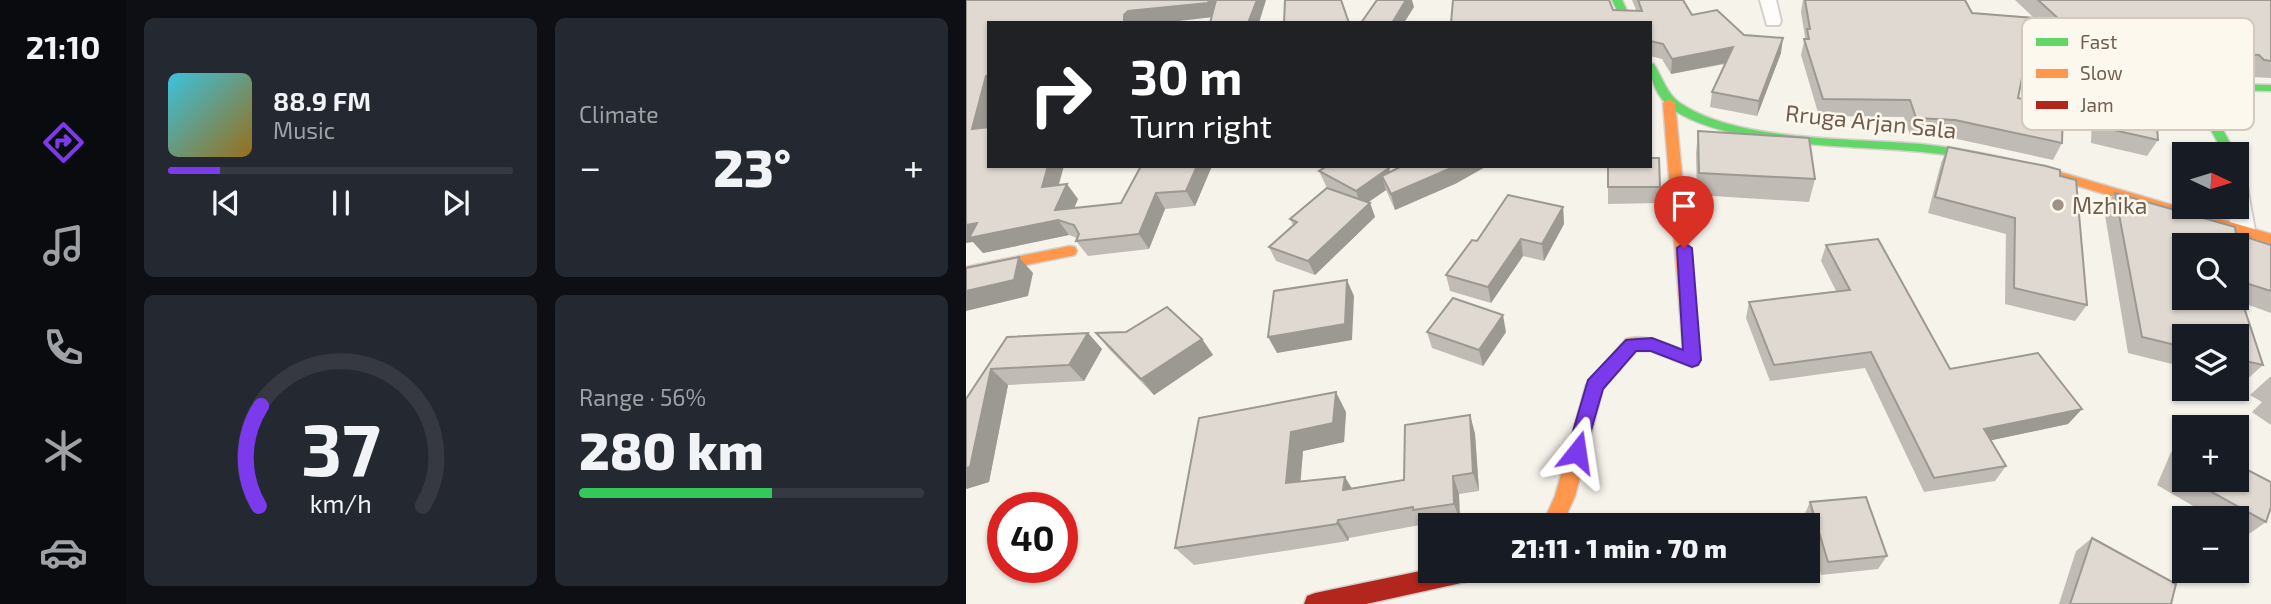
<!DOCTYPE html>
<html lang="en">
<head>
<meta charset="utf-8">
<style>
	:root { --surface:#171b24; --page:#242831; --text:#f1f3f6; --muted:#9ea1a6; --line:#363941; --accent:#7c3aed }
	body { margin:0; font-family:"Exo 2",sans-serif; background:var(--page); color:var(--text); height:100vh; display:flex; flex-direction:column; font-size:26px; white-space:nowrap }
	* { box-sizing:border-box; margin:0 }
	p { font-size:23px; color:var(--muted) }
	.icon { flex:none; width:38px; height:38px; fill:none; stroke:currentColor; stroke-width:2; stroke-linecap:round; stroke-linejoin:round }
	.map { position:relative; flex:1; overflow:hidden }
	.drawer { display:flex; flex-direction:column; gap:18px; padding:18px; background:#0d0f14; width:840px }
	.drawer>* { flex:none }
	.hud { position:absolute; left:21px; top:21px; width:665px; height:147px; border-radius:0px; box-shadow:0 2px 5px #0004; background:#202124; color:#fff; overflow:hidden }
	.needle { width:46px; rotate:94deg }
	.fabs { position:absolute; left:1206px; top:142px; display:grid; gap:14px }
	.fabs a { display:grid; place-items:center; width:77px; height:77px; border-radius:0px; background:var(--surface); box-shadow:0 2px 5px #0004; font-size:35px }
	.speed { position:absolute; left:21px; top:492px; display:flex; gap:14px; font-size:35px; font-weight:700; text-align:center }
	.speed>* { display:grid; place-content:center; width:91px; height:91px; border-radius:50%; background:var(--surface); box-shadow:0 2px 5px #0004; line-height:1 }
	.speed .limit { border:10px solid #d22; background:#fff; color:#111 }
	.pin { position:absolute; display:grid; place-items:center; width:60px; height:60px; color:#fff; margin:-72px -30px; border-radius:50% 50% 50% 0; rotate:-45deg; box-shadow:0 0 7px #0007 }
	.pin .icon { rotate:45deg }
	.me { position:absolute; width:77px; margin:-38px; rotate:15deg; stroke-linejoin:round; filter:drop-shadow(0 0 5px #0008) }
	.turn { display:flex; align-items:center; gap:24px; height:147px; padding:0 28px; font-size:32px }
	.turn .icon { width:91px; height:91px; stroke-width:2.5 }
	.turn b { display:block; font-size:49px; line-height:60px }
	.big { font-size:52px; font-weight:800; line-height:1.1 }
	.drawer .widget { flex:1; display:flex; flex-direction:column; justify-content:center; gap:10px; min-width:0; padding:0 24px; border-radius:10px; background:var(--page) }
	.drawer .dial { align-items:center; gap:0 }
	.dial svg { height:182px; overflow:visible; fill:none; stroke:var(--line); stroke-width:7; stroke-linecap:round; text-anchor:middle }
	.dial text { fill:var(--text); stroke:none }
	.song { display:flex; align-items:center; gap:21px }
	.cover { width:84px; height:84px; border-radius:10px; background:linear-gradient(135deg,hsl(190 70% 55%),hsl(40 70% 35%)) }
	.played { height:7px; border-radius:4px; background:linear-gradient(90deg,var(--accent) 15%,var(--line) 15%) }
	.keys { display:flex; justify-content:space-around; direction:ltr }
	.heat { display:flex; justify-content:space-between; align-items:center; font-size:38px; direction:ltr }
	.charge { height:10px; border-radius:5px; background:linear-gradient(90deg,#34c759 56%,var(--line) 0) }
	.drawer .tiles { flex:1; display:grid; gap:18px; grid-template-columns:repeat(2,1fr) }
	.trip { position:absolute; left:452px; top:513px; width:402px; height:70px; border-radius:0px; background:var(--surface); box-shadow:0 2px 5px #0004; font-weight:800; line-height:70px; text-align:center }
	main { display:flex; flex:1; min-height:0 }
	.tabs { display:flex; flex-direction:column; width:126px; justify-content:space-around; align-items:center; background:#090b0e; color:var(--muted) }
	.tabs .icon { width:49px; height:49px }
	.tabs .selected { color:var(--accent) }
	.tabs b { font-size:32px; color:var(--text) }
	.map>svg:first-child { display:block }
</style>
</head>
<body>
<main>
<nav class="tabs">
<b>21:10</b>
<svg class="icon selected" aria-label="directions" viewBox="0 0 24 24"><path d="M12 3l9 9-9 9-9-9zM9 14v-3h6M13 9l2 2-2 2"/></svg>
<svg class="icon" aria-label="music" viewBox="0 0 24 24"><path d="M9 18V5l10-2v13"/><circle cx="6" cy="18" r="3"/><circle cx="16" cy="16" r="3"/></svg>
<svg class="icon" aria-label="phone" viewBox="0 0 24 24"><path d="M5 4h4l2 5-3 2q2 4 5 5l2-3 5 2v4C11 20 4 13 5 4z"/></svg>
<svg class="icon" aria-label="climate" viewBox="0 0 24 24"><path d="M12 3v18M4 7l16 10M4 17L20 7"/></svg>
<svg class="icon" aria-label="car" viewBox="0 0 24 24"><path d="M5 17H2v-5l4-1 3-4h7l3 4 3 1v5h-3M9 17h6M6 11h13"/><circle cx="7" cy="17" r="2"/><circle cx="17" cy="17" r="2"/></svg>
</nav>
<section class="drawer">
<div class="tiles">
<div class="widget">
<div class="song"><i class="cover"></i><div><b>88.9 FM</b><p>Music</p></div></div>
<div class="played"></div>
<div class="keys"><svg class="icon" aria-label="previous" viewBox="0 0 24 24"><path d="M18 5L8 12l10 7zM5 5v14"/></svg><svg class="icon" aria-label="pause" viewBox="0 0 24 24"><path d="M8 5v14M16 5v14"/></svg><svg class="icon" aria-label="next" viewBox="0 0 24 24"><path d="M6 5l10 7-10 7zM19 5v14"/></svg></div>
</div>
<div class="widget"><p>Climate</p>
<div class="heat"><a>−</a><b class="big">23°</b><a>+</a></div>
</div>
<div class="widget dial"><svg viewBox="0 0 100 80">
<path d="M14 69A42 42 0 1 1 86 69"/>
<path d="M14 69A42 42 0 0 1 15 25" stroke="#7c3aed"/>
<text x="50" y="56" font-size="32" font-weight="700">37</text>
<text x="50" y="72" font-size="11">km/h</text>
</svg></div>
<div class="widget"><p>Range · 56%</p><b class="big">280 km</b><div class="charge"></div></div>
</div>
</section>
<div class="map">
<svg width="1305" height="604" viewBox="0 0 1305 604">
	<rect width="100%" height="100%" fill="#f6f3eb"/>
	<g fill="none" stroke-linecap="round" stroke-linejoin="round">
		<defs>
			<g id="street">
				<path d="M794,0H810L815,21L813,25H801Z"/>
				<path d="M1270,179L1278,181L1281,186L1289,231L1285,237L1277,239L1269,237L1265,231L1262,206H1270Z"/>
			</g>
			<g id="fast">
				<path d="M646,0H656L667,23H657Z"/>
				<path d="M684,63L688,64C696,77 701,94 714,103C771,142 887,138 955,144C1001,149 1047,159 1092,171L1094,174L1087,178C1044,167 1001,156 956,152C887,145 764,148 706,109C691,98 684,80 684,63Z"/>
				<path d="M1261,84L1305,85V91L1262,90L1244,98V106L1270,154H1258L1232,106L1234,94Z"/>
			</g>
			<g id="slow">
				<path d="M703,99L709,103L734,360L732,365L726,367L685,351H670L637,388L609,496L596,525H576L589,496L620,385L660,339C679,333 699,343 717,350L697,103Z"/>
				<path d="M1087,170L1305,234V244L1082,177V171Z"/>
				<path d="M104,246L109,247L111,251L109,255L0,277V267Z"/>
			</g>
			<path id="jam" d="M464,569L519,570L516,577L509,580L400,604H338L341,596L349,593Z"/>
		</defs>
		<!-- street casing -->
		<use href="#street" stroke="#d5d0c9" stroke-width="4"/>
		<!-- fast casing -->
		<use href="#fast" stroke="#d5d0c9" stroke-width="3"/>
		<!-- slow casing -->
		<use href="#slow" stroke="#d5d0c9" stroke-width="3"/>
		<!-- jam casing -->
		<use href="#jam" stroke="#d5d0c9" stroke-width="3"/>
		<!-- street -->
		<use href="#street" fill="#fefdfc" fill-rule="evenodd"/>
		<!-- fast -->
		<use href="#fast" fill="#63d668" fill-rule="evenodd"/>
		<!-- slow -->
		<use href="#slow" fill="#ff974d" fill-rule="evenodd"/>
		<!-- jam -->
		<use href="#jam" fill="#b3261e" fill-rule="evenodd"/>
	</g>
	<!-- wall -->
	<g fill="#c0bbb4" fill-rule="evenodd">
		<path d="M0,0L246,17L23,23L22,127L93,185L112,199L108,208L155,203L175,166H246L229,206L199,209L183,249L122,256L110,241L111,238L103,235L17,253L7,242Z"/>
		<path d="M666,0H717L726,15L778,35L815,53L791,116L744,107L746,92L759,64L705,74L696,59L684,56V23L647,10H670Z"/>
		<path d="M837,0H999L1006,13L1067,17L1049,0H1305V78L1286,77L1282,71L1188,67L1187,69L1147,67L1143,62L1111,60L1068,18L1052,98L1096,143L1087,160L982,137L944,135L938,117L853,116L835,55L839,37L835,12Z"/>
		<path d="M1135,101L1192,140L1181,156L1125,143L1126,117Z"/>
		<path d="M732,131L849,179L843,202L731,195L730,154Z"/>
		<path d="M982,147L1094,176L1121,305L1109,321L1039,304L1040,234L962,213L975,163Z"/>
		<path d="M642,166L694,187L693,203L642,204Z"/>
		<path d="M353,171L424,172L491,183L429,210L420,190L403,202L404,203L409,217L349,275L310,261L303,247L327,225L324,219L361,188Z"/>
		<path d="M1149,193L1305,245V313L1277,303L1297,365L1279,381L1270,379V336H1218V367L1162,353L1138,209ZM1270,245V298H1218Z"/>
		<path d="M597,207L598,224L578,261L557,256L525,303L484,291L480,275L511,241Z"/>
		<path d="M860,245L984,369L1116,409L1102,424L1025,440L1040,466L1029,481L958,492L899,368L804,381L780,318L783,302L870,291L855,261Z"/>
		<path d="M461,332H540L517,366L466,348Z"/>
		<path d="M122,333L136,349L118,381L42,385L23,482L0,489V399L41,337Z"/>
		<path d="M130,333L236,339L247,355L188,395L143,349Z"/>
		<path d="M1305,376V425L1286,412L1296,402L1284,395Z"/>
		<path d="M380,412L378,442L337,451L334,481L386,489L438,480L504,415L509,434L513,491L493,494L494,521L473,525H464V526L455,528L454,525L383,538L382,541L228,565L209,548Z"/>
		<path d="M1218,440V480H1270L1300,522L1280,536L1270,531V518H1248L1191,485L1205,452Z"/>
		<path d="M844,502L921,556L912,569L855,575L842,529V525H840L838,516Z"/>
		<path d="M1126,538L1205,604H1093L1110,551Z"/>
	</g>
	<!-- shaded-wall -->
	<g fill="#9c9892">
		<path d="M243,0H253L248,17L195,23H158V15L162,11Z"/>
		<path d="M291,0H300L293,23H282Z"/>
		<path d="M440,0H446L448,7L438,23H426Z"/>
		<path d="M817,38L815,53L791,116L793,101Z"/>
		<path d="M767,47L765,62L705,74L706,59Z"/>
		<path d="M23,75V123L18,144L6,129L20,76Z"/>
		<path d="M82,166H98L88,202L76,187Z"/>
		<path d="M231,166H246L229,206L220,191Z"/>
		<path d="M490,166H521L491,183L429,210L425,194Z"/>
		<path d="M423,168L428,184L416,176L420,190L395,207L390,191Z"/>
		<path d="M101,184L112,199L102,223L89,210Z"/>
		<path d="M190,193L199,209L183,249L173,234Z"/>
		<path d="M404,203L409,217L349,275L342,261Z"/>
		<path d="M597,207L598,224L578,261L576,244Z"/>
		<path d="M92,220L103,235L17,253L7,242L0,243V225L11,223Z"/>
		<path d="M555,239L557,256L525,303L522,287Z"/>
		<path d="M53,257L67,273L62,296L0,311V291Z"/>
		<path d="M381,280L388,296L386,340L311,353L302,337Z"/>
		<path d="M537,315L540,332L517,366L513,350Z"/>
		<path d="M122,333L136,349L118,381L103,365Z"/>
		<path d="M236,339L247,355L188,395L175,379Z"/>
		<path d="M25,369L42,385L23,482L0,489V468Z"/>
		<path d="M370,392L380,412L378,442L337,451L333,501L320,483L325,432Z"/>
		<path d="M1116,409L1102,424L1008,444L1018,429Z"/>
		<path d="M504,415L509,434L513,491L507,473Z"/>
		<path d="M487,476L493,494L494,521L488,504Z"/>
		<path d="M379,477L390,495L377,490Z"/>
		<path d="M372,520L383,538L382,541L371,524Z"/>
	</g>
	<!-- building -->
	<g fill="#dfd9d1" stroke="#9c9892" stroke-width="2">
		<path d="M0,0H243L242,3L162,11L158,15V23H23V75L20,76L6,129L23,127V166H82L76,187L101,184L89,210L155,203L175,166H231L220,191L190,193L173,234L110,241L113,234L108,225L92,220L3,238L11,223L0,225Z"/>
		<path d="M250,0H291L282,23H244Z"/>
		<path d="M319,0H375L383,23H318Z"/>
		<path d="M411,0H440L426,23H395Z"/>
		<path d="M487,0H643L647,10L676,11L672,0H717L726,15L751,10L778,35L817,38L793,101L746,92L767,47L706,59L697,44L684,41V23H485Z"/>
		<path d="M839,0H999L1006,13L1068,18L1052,98L1097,108L1096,143L989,120L950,118L944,100L857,99L838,39H843L841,29H844Z"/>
		<path d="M1072,0H1305V61L1298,60L1293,55L1194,50L1197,53L1156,51L1152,46L1119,43Z"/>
		<path d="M1135,101L1190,113L1192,140L1134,127Z"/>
		<path d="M732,131L843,138L849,179L733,173Z"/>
		<path d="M982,147L1080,166L1094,170V176L1110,180L1121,305L1048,288L1049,218L969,197Z"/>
		<path d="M684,158H693L694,187H642V166H684Z"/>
		<path d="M361,166H420L423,168L390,191L353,171Z"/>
		<path d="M436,166H490L425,194L416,176Z"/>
		<path d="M361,188L404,203L342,261L303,247L331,222L324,219Z"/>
		<path d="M1149,193L1269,227L1270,234L1305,245V291L1270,280V245H1218V298H1270V283L1297,365L1270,359V336H1218V347L1176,337Z"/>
		<path d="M542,195L597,207L576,244L555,239L522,287L480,275L506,240L511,241Z"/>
		<path d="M912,239L984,369L1072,353L1116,409L1018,429L1040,466L968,478L905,352L808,365L783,302L884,290L860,245Z"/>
		<path d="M53,257L48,280L0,291V268Z"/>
		<path d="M381,280L379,324L302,337L308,291Z"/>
		<path d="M487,298L537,315L513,350L461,332Z"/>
		<path d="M201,307L236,339L175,379L130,333L160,332Z"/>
		<path d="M122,333L103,365L25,369L4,467L0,468V399L41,337Z"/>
		<path d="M370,392L367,423L325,432L320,483L379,477L377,490L438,480L439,425L504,415L507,473L487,476L488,504L447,510V507L372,520L371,524L209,548L233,418Z"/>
		<path d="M1218,446V476L1207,470Z"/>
		<path d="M1270,464L1305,482V507L1300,522L1224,480H1270Z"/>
		<path d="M900,497L921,556L862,562L844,502Z"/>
		<path d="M1126,538L1210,584L1205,604H1104Z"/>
	</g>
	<!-- route -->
	<path fill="#7c3aed" stroke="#51269a" stroke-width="2" d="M718,243L726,248L735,360L732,365L726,367L685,351H670L637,389L617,458L611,460L604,458L601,452L622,380L660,340L686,338L717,350L711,248Z"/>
	<!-- markers -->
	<circle fill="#a09285" stroke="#fdf8ed" stroke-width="2.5" cx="1092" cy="205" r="7"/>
	<g text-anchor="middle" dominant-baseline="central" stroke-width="5" stroke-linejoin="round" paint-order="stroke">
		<!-- street labels -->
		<g font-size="23" fill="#715d4e" stroke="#fdf8ed">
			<text transform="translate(905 121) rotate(6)">Rruga Arjan Sala</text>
		</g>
		<!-- poi labels -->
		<g font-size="23" fill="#715d4e" stroke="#fdf8ed" text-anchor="start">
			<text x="1106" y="205">Mzhika</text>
		</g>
	</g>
	<!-- legend -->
	<rect x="1056" y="18" width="232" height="112" rx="10" fill="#fdf8ed" stroke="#d3cabd" stroke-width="2"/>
	<rect x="1070" y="38" width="32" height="8" fill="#63d668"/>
	<rect x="1070" y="69" width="32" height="9" fill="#ff974d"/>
	<rect x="1070" y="101" width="32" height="8" fill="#b3261e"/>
	<g font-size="19" fill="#715d4e">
		<text x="1114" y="49">Fast</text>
		<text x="1114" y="80">Slow</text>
		<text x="1114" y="112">Jam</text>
	</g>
</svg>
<div class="fabs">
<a><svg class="needle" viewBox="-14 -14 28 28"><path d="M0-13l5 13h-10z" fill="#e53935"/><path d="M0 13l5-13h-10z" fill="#9ea1a6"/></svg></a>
<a><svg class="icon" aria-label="search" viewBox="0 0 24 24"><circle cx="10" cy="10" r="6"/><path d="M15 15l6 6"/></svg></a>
<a><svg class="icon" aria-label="layers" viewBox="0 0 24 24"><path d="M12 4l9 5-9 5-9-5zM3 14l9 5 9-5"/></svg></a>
<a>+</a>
<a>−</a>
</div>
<div class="speed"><div class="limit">40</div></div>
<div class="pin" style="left:718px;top:248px;background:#d93025"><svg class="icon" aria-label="arrive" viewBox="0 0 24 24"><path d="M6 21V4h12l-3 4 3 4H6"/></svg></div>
<svg class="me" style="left:611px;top:452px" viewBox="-20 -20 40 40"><path d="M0-17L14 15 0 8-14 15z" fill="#7c3aed" stroke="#fff" stroke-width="4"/></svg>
<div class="trip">21:11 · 1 min · 70 m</div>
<div class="hud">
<div class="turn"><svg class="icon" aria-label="right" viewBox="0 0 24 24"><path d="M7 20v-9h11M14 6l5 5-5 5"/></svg><div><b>30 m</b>Turn right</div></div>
</div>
</div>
</main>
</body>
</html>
